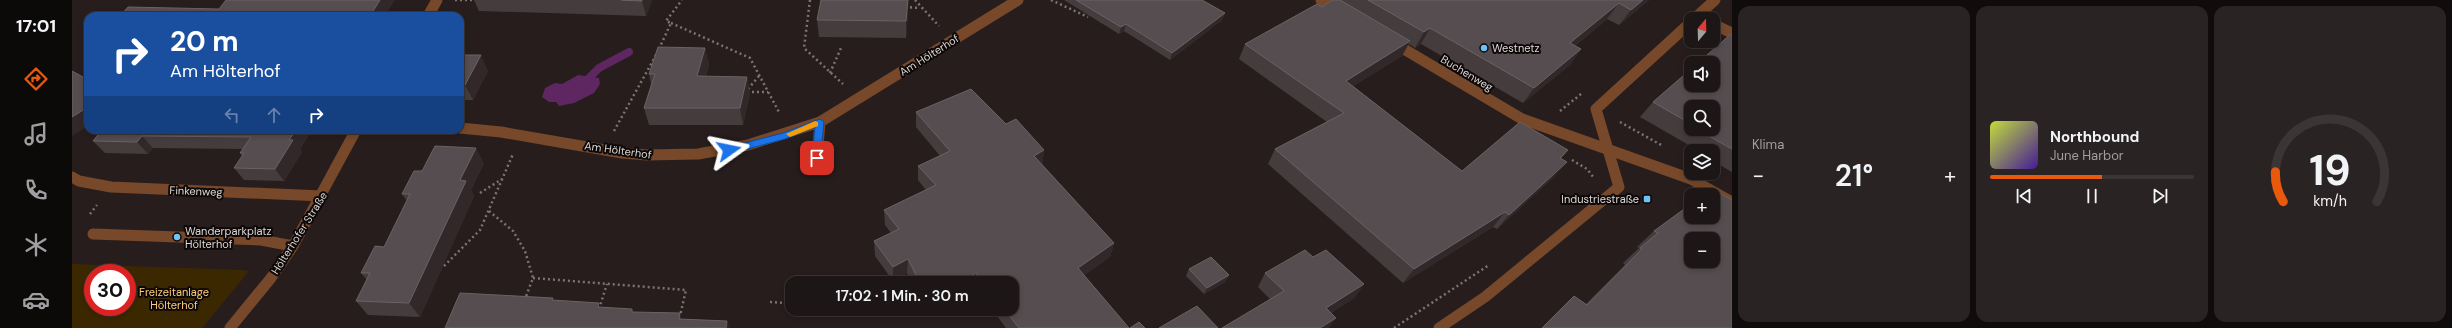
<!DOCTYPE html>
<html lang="de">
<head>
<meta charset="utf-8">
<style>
	:root { --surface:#1d1616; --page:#2a2323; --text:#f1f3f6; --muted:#a09fa1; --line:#3b3535; --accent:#ea580c }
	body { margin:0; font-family:"DM Sans",sans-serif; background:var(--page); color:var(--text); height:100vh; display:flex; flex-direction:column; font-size:15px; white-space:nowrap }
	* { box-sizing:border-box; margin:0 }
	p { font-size:13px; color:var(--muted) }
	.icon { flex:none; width:22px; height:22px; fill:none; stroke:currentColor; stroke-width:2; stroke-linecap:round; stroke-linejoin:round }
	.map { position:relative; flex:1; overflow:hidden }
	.panel { display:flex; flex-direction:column; gap:6px; padding:6px; background:#100c0c; width:720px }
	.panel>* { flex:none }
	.top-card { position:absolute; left:12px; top:12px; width:380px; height:122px; border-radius:12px; box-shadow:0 2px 6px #0003,0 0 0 1px var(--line); background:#1a4fa0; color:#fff; overflow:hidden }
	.needle { width:26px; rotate:19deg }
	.buttons { position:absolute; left:1612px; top:12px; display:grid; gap:8px }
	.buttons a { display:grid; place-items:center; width:36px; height:36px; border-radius:8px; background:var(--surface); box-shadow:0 2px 6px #0003,0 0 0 1px var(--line); font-size:20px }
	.speed { position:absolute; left:12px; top:264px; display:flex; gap:8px; font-size:20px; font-weight:700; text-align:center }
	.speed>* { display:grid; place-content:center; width:52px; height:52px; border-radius:50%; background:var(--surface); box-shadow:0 2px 6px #0003,0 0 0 1px var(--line); line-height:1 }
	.speed .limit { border:6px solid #d22; background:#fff; color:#111 }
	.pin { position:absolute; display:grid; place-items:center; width:34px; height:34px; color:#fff; margin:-17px; border-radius:8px; box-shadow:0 2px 6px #0006 }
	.me { position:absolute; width:44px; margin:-22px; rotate:78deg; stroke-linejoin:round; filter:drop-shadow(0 0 3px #0008) }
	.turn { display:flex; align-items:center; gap:14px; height:84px; padding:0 20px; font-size:18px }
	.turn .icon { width:52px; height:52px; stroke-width:2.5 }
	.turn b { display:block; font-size:28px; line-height:34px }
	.lanes { display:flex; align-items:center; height:38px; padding:0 20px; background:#0003; justify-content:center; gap:20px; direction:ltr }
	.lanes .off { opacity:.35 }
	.big { font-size:30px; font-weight:600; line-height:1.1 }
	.panel .card { flex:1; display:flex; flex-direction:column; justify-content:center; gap:6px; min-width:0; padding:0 14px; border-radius:12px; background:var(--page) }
	.panel .dial { align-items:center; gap:0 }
	.dial svg { height:104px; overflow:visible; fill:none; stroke:var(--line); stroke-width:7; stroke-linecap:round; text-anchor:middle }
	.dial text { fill:var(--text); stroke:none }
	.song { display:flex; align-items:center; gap:12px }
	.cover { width:48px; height:48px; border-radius:6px; background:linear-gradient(135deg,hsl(70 70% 55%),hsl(260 70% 35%)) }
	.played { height:4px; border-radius:2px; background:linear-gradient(90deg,var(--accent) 55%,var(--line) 55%) }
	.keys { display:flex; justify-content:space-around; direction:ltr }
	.heat { display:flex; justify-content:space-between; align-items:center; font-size:22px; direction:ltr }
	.panel .tiles { flex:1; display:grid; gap:6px; grid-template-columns:repeat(3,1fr) }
	.trip { position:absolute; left:713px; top:276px; width:234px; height:40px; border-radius:12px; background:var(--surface); box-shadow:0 2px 6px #0003,0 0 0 1px var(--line); font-weight:600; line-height:40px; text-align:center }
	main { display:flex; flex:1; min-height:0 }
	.tab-bar { display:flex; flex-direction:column; width:72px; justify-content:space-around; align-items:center; background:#0c0909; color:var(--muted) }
	.tab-bar .icon { width:28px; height:28px }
	.tab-bar .on { color:var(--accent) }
	.tab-bar b { font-size:18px; color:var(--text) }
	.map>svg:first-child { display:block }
</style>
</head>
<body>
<main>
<nav class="tab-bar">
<b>17:01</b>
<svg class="icon on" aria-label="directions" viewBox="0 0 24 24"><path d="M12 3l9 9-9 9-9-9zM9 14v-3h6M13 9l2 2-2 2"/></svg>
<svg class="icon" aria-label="music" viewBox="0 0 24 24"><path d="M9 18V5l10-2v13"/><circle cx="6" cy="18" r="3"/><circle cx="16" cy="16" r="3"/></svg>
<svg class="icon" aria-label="phone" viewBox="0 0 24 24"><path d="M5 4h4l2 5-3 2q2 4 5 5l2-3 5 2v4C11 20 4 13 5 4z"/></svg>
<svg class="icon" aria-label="climate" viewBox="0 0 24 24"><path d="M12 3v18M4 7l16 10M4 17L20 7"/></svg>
<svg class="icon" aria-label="car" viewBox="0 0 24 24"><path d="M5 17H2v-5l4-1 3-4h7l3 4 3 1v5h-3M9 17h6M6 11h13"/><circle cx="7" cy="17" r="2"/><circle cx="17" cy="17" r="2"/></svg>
</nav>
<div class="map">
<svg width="1660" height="328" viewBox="0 0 1660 328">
	<rect width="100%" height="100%" fill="#271d1d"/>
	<!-- green -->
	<path fill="#3c2800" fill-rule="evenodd" d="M0,264L170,270L177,271L130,328H0ZM21,273H55V307H21Z"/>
	<!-- water -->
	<path fill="#5e2762" d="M506,75L527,78L528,84L522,93L502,103L487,106L484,102H477L470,97L473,88L483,83L490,84Z"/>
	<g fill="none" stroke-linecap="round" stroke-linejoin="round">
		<!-- stream -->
		<path stroke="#5e2762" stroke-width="8" d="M510,85L527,68L557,52"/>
		<!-- path -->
		<g stroke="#7c7473" stroke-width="2.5" stroke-dasharray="2 3" stroke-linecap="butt">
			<path d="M383,0H401"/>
			<path d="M738,0L732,48L771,84"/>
			<path d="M843,0L867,26"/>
			<path d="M979,0L1016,17"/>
			<path d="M833,7L848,8"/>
			<path d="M599,23L678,58L708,114"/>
			<path d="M587,49L599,23L594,21L610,0"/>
			<path d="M758,73L769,48"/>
			<path d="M676,89L687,76"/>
			<path d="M675,92H696"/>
			<path d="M1488,111L1509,94"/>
			<path d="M1548,122L1591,146"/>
			<path d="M542,131L584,55"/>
			<path d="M1500,160L1515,169L1522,178"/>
			<path d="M408,193L430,179"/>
			<path d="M417,211L441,231L453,251L461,278L453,299"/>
			<path d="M18,214L25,205"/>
			<path d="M372,266L408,230L441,154"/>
			<path d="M461,278L614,290L608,316"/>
			<path d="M698,302L714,303"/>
			<path d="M527,309L535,284"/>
			<path d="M1322,328L1417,265"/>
		</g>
		<!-- service -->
		<g stroke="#774829" stroke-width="11">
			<path d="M1641,24L1660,33"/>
			<path d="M0,177L7,181L39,187L250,196"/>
			<path d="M21,234L189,240L221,246"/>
		</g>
		<!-- minor -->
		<g stroke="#774829" stroke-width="11">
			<path d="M1249,0L1268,11"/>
			<path d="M356,16L365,0"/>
			<path d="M1622,19L1643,0"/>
			<path d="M1320,42L1450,119L1619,179L1660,202"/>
			<path d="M388,128L429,132L550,153L575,155L626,154L676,145L748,122L946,0"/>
			<path d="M745,158L748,122"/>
			<path d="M158,328L199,278L221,246L284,130"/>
			<path d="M1367,328L1413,297L1547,187L1524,109L1619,22"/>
		</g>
	</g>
	<!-- wall -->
	<g fill="#453c3e" fill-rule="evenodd">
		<path d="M402,0H580L574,16L407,11Z"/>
		<path d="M992,0H1130L1153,13L1150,20L1098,60L1052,31L1047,34Z"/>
		<path d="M1269,0H1577L1547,25L1535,19L1503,46L1509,49L1498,65L1451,103L1349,44L1343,48L1337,44L1330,56L1281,86L1390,171L1496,150L1489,159L1482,177L1425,229L1421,227L1331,283L1196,164L1203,149L1255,122L1167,59L1173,44L1250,7Z"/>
		<path d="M836,12L834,38L747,37L745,20Z"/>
		<path d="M1660,33V172L1641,161V151H1622L1620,150L1622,148L1568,117L1581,102ZM1619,107L1641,129H1619Z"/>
		<path d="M633,48L637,65L634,76L675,77L678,94L671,125H577L572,108L579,84L577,74Z"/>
		<path d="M388,55L416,71L401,100H388Z"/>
		<path d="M844,112L934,124L972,150L970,164L1042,243L1038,257L1012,275L1057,328H934L920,309H940V283H840L835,273L821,281L803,256L802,241L819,233L813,225L812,210L854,190L846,180V166L868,156L844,127Z"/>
		<path d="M30,130H240L228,149L230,152L212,181L172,180L162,168L170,156L168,153L171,149L81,148L76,154L33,153L21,141Z"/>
		<path d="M412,163L399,190L402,196L348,317L296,315L284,301L295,280L289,273L312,247L335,201L330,194L350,171Z"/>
		<path d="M1619,204L1660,328H1470L1514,304L1553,265L1551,263L1567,248L1565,247L1582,231Z"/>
		<path d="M1241,257L1292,284L1282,298L1259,313L1198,299L1186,287L1193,273Z"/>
		<path d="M1117,269L1157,275L1153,282L1132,294L1114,276Z"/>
		<path d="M854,309H866L857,315Z"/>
	</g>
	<!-- shaded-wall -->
	<g fill="#32282a">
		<path d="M308,0H323L313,16H298Z"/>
		<path d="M570,0H580L574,16L570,1Z"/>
		<path d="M836,0V12L834,38V21Z"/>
		<path d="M1571,0H1577L1547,25L1559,10Z"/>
		<path d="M1547,3L1535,19L1487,59L1498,43Z"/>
		<path d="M1153,13L1150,20L1098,60L1100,53Z"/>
		<path d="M1054,24L1052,31L1047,34L1049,27Z"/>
		<path d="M1358,28L1349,44L1343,48L1352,32Z"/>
		<path d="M1338,41L1330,56L1266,96L1274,81Z"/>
		<path d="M633,48L637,65L629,93L625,76Z"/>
		<path d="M1509,49L1498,65L1451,103L1462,88Z"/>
		<path d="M409,55L416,71L401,100L393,85Z"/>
		<path d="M675,77L678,94L671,125L668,108Z"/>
		<path d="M16,107V126L0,136V117Z"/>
		<path d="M224,130H240L228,149L230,152L212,181L203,169L217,140Z"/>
		<path d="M70,136L81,148L76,154L65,142Z"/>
		<path d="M404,148L412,163L399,190L402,196L348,317L337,303L388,180Z"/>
		<path d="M972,150L970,165L962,156Z"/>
		<path d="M1495,162L1482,177L1425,229L1437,215Z"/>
		<path d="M1433,212L1421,227L1331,283L1342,269Z"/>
		<path d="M1042,243L1038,257L1003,282L1006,268Z"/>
		<path d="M836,259L835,273L821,281V267Z"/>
		<path d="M904,273L903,283H887Z"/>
		<path d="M1157,275L1153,282L1132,294L1135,288Z"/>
		<path d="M1292,284L1282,298L1245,322L1254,308Z"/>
		<path d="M857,309H866L857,315Z"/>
		<path d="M608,313L613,327L607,319Z"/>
		<path d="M1264,318L1257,328H1248Z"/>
		<path d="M655,321L657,328H654Z"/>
	</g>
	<!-- building -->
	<g fill="#554d4f" stroke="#6b6264" fill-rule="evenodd">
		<path d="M154,0H308L298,16H48L56,7L147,9Z"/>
		<path d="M549,0H570V1Z"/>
		<path d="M749,0H836L834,21L745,20Z"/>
		<path d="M1004,0H1130L1153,13L1100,53L1054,24L1049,27Z"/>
		<path d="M1260,0H1268L1338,41L1274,81L1390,171L1448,122L1496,150L1488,158L1495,162L1437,215L1433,212L1342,269L1203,149L1272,113L1173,44L1245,4L1250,7Z"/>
		<path d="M1296,0H1571L1559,10L1547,3L1498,43L1509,49L1462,88L1358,28L1352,32Z"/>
		<path d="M1660,33V149L1635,135L1637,134L1629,129H1641V107H1619V124L1581,102L1619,69V85H1641V63H1626Z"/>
		<path d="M586,47L633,48L625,76L675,77L668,108H572L583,74H577Z"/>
		<path d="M388,55H409L393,85H388Z"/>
		<path d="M0,71L11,77L15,74L16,75V107L0,117Z"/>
		<path d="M899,89L934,124L944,119L972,150L962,156L1042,243L1006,268L1057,328H947L932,309H940V283H912L904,273L887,283H848L836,259L821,267L802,241L827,229L812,210L864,185L846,166L878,151L844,112Z"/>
		<path d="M30,130H224L217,140H221L203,169L162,168L172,153H168L179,137L70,136L65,142L21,141Z"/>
		<path d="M363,146L404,148L388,180L394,181L337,303L284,301L298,273H289L303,246L312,247L338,194H330L342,171H350Z"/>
		<path d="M1640,189L1660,200V328H1470L1502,296L1515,305L1570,249L1568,248L1586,233L1582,231L1619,204V217H1641V195H1632ZM1619,239H1641V261H1619Z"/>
		<path d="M1233,250L1241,257L1254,250L1292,284L1254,308L1264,318L1248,328H1150L1212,291L1193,273Z"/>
		<path d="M1139,257L1157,275L1135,288L1117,269Z"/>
		<path d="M388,293L481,298L480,300L527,303L526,307L560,309V312L608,313L607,319L655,321L654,328H373Z"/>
		<path d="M1125,306L1146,328H1087Z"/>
		<path d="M1067,322L1073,328H1058Z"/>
	</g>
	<!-- route -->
	<path fill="#1a73e8" stroke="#114b97" d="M748,119L752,122L748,160L745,161L740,158L743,127L713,139L657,154L653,150L657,147L711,133Z"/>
	<!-- slow -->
	<path fill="#f59e0b" d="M743,121L746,122V126L718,137L714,134Z"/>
	<!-- markers -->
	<g fill="#70c2f4" stroke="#0d0908" stroke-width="1.5">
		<circle cx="1412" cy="48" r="4"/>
		<rect x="1571" y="195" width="8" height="8" rx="2"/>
		<circle cx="105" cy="237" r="4"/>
	</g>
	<g text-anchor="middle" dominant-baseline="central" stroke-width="4" stroke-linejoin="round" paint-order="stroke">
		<!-- poi labels -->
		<g font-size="11" fill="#dfd8d7" stroke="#0d0908" text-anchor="start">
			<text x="1420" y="48">Westnetz</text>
			<text x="1567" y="199" text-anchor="end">Industriestraße</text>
			<text x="113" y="231">Wanderparkplatz<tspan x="113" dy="13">Hölterhof</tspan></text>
		</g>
		<!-- street labels -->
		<g font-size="11" fill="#dfd8d7" stroke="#0d0908">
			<text transform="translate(857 55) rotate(-32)">Am Hölterhof</text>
			<text transform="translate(1395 73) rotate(31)">Buchenweg</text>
			<text transform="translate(546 150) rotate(8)">Am Hölterhof</text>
			<text transform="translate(124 191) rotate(2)">Finkenweg</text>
			<text transform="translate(227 233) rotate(-58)">Hölterhofer Straße</text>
		</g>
		<!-- park labels -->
		<g font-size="11" fill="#fdcd78" stroke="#0d0908">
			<text x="102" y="292">Freizeitanlage<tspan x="102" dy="13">Hölterhof</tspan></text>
		</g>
	</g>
</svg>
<div class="buttons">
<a><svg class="needle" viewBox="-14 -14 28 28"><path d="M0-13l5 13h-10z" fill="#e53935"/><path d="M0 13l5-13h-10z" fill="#a09fa1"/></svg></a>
<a><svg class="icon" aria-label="sound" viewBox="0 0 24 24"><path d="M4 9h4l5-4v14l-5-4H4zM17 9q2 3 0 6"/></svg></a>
<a><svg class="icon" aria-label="search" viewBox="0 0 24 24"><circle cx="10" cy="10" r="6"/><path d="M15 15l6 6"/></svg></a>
<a><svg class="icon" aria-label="layers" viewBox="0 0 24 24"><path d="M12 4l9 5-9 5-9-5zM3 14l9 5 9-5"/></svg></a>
<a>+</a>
<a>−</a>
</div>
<div class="speed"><div class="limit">30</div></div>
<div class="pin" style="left:745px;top:158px;background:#d93025"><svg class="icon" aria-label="arrive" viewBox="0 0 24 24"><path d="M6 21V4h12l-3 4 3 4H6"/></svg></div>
<svg class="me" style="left:657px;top:150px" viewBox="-20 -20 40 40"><path d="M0-17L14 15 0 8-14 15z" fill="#1a73e8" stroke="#fff" stroke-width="4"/></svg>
<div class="trip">17:02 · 1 Min. · 30 m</div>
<div class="top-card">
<div class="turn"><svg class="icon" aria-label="right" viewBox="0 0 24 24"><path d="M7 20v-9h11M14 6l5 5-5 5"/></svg><div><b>20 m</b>Am Hölterhof</div></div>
<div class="lanes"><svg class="icon off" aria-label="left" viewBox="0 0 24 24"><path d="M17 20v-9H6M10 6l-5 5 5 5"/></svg><svg class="icon off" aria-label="ahead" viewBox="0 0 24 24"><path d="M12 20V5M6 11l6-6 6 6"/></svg><svg class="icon" aria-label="right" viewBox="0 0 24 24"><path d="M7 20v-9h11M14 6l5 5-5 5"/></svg></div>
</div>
</div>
<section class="panel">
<div class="tiles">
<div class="card"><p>Klima</p>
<div class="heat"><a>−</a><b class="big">21°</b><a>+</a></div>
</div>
<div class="card">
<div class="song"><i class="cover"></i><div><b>Northbound</b><p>June Harbor</p></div></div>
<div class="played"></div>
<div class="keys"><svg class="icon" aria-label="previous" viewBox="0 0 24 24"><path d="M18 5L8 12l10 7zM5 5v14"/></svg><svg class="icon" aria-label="pause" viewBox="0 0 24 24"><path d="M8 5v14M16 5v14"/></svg><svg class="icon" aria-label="next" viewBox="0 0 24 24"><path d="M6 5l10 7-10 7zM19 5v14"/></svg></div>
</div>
<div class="card dial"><svg viewBox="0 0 100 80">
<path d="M14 69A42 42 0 1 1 86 69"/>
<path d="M14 69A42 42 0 0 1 8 46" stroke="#ea580c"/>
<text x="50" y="56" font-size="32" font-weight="700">19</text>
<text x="50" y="72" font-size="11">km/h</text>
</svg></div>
</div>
</section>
</main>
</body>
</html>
